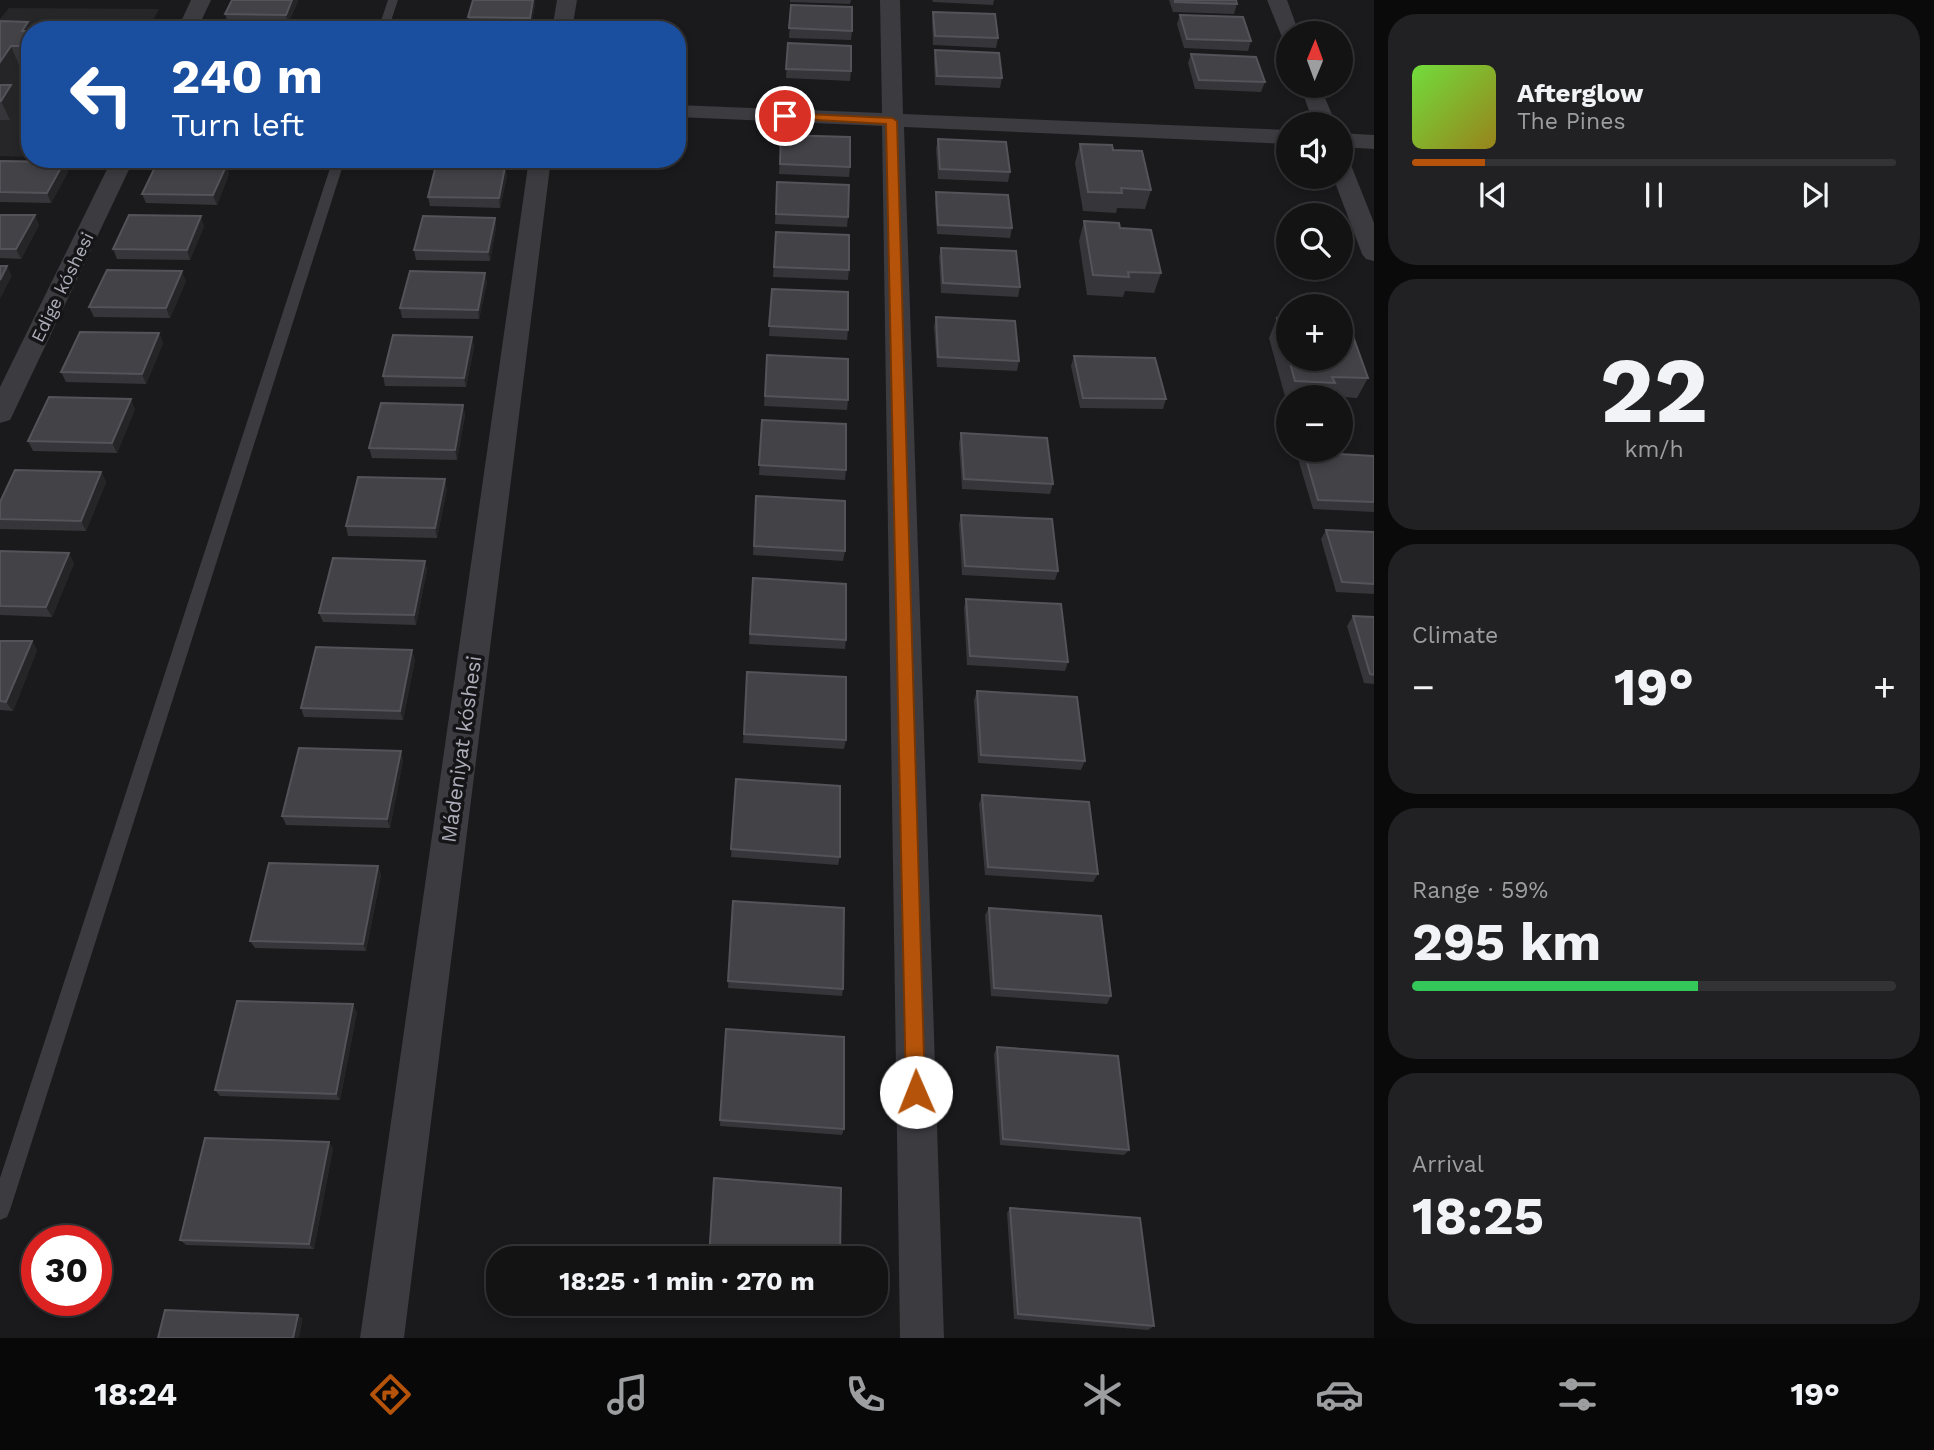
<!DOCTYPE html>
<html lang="en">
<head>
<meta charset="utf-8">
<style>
	:root { --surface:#141314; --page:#212022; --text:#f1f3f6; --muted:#9d9ea0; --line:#333234; --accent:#b45309 }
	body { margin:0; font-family:"Work Sans",sans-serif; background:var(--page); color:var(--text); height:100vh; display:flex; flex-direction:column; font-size:26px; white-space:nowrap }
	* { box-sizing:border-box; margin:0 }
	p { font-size:23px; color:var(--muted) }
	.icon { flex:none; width:38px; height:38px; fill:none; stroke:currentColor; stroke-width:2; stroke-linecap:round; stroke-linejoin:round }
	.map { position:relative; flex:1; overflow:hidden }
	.panel { display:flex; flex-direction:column; gap:14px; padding:14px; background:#0b0a0b; width:560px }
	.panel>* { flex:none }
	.guide { position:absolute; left:21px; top:21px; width:665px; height:147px; border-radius:28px; box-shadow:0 4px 10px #0003,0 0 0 2px var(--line); background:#1a4fa0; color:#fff; overflow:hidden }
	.needle { width:46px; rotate:1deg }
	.buttons { position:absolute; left:1276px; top:21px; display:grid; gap:14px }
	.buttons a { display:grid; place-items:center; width:77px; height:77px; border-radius:50%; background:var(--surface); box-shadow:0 4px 10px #0003,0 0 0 2px var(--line); font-size:35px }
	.speed { position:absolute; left:21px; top:1225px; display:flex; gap:14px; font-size:35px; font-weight:700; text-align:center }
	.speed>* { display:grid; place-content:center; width:91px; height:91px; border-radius:50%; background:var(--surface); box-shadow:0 4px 10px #0003,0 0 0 2px var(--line); line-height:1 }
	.speed .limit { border:10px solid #d22; background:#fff; color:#111 }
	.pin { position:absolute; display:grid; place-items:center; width:60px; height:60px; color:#fff; margin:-30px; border:4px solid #fff; border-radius:50%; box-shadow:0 2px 7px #0007 }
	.me { position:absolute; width:77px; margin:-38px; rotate:359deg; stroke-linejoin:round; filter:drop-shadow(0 0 5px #0008) }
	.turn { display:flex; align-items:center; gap:24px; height:147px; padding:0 35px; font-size:32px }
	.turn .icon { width:91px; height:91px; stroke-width:2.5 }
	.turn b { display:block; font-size:49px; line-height:60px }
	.big { font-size:52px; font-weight:700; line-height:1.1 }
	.panel .card { flex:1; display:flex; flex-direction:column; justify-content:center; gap:10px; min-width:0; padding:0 24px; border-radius:28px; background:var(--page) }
	.panel .dial { align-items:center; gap:0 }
	.dial b { font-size:91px; line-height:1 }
	.song { display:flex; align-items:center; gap:21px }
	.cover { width:84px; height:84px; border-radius:10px; background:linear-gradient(135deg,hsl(100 70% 55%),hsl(50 70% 35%)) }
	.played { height:7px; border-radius:4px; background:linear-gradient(90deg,var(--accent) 15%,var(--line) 15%) }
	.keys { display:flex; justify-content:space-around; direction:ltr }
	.heat { display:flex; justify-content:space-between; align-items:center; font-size:38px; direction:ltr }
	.charge { height:10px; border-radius:5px; background:linear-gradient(90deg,#34c759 59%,var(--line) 0) }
	.trip { position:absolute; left:486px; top:1246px; width:402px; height:70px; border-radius:28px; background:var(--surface); box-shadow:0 4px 10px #0003,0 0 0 2px var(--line); font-weight:700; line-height:70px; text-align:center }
	.dock { display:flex; height:112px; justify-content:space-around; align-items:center; background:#080808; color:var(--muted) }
	.dock .icon { width:49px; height:49px }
	.dock .current { color:var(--accent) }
	.dock b { font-size:32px; color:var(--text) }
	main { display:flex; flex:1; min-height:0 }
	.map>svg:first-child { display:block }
</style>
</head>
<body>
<main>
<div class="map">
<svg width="1374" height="1338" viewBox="0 0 1374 1338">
	<rect width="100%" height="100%" fill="#1a191b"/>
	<!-- built -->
	<path fill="#262528" d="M9,8L159,9L148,30H30V157L0,156V19Z"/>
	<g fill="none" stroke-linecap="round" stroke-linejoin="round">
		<!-- service -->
		<g fill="#3b3b40" fill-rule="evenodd">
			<path d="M388,0H398L388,30H378Z"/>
			<path d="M333,159H345L10,1210L7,1217L0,1220V1178Z"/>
		</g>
		<!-- minor -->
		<g fill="#3b3b40" fill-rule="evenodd">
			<path d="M191,0H211L197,30H177Z"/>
			<path d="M557,0H577L572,30H552Z"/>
			<path d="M880,0H900L903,114L1288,130V144L904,127L944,1338H900L882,126L677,117V105L882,113Z"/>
			<path d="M1267,0H1287L1299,33H1288V39L1282,37Z"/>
			<path d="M1300,86H1320L1336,124H1314Z"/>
			<path d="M1340,133L1374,135V149L1340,147Z"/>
			<path d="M1340,158L1348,160L1351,165L1374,223V261L1366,259L1362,254L1333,177H1340Z"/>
			<path d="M112,159H134L13,414L10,420L0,423V387Z"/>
			<path d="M529,159H551L404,1338H360Z"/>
		</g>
	</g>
	<!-- wall -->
	<g fill="#363539">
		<path d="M232,0H298V1L288,24L228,23L225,14Z"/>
		<path d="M473,0H535V4L531,27L470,26L468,17Z"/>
		<path d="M790,0H851L850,4L790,2Z"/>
		<path d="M932,0H994L993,5L933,2Z"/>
		<path d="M1169,0H1236L1237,4L1234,14L1173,12Z"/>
		<path d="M791,5L852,31L851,40L789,38Z"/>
		<path d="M933,12L998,38L996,48L933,45L932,21Z"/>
		<path d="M1180,15L1251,41L1248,51L1184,48L1177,24Z"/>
		<path d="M0,21L30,30V65H19L6,85H11L19,104L10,120H0Z"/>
		<path d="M788,43L851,71L850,81L786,78Z"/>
		<path d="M935,50L1002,78L1000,88L935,85L934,60Z"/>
		<path d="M1191,54L1265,82L1261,92L1195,89L1188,63Z"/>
		<path d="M781,135L850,167L849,177L779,174Z"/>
		<path d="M938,139L1010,172L1008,182L938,179L936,149Z"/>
		<path d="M1080,144L1113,150L1151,190L1145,209L1117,208L1116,213L1083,211L1075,163Z"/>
		<path d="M0,161L64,162L68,172L51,203L0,202Z"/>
		<path d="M505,167L507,176L500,208L430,206L428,197Z"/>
		<path d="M229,174L217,205L146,203L142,194Z"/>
		<path d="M777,182L848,217L847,227L775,224Z"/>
		<path d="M936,192L1012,228L1010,238L937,234L935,202Z"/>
		<path d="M0,215L39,225L21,259L0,258Z"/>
		<path d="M495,218L496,227L490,261L416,260L414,250Z"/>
		<path d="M1084,221L1120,228L1161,273L1154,293L1125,291L1123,297L1087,295L1079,241Z"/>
		<path d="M204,226L190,260L117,259L113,249Z"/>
		<path d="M776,232L849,270L848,280L773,277Z"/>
		<path d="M941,248L1020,287L1018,297L941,293L939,257Z"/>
		<path d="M186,281L170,318L94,317L89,307Z"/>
		<path d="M487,282L479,319L402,318L400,308Z"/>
		<path d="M772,289L848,330L847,340L769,336Z"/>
		<path d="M936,317L1019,361L1017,371L937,367L934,327Z"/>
		<path d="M1277,318L1288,319V359H1340L1368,378L1357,398L1328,396V397H1288V400H1286L1269,338Z"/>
		<path d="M159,333L163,343L146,384L66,382L61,372Z"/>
		<path d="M472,337L474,347L466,387L385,386L383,376Z"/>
		<path d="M767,355L848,400L847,410L764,406Z"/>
		<path d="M1074,356L1166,399L1163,409L1080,408L1071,366Z"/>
		<path d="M463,405L465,415L457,460L372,458L369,448Z"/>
		<path d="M135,409L117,453L33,451L28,441Z"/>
		<path d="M762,420L846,470L845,480L759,475Z"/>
		<path d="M961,433L1053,484L1050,494L962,489L959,443Z"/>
		<path d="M1304,452L1374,456V512L1313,509L1299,462Z"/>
		<path d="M101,472L106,482L86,531L0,529V502Z"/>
		<path d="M447,489L437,538L348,536L346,526Z"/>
		<path d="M756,496L845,551L843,561L753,555Z"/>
		<path d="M961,515L1058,571L1055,580L962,575L959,524Z"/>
		<path d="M1326,530L1374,532V594L1336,592L1321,539Z"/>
		<path d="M0,551L74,563L52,617L0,615Z"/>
		<path d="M425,561L427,570L416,625L323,622L319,613Z"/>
		<path d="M753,578L846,640L845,649L749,644Z"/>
		<path d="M966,599L1068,662L1065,671L967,665L964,608Z"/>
		<path d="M1353,616L1374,617V684L1364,683L1347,626Z"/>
		<path d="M0,641H32L37,650L13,711L0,710Z"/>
		<path d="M415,659L403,720L304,717L301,708Z"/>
		<path d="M747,672L846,740L844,749L743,743Z"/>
		<path d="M977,691L1085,761L1081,770L978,763L974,700Z"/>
		<path d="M403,760L390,828L286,825L282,816Z"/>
		<path d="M736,779L840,857L838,865L731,857Z"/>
		<path d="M982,795L1098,874L1093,882L985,875L979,804Z"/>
		<path d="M378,866L381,875L366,951L255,948L250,941Z"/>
		<path d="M733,901L843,989L842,996L728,988Z"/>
		<path d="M989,908L1111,996L1107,1004L991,996L985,915Z"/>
		<path d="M357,1012L340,1100L220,1096L215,1090Z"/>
		<path d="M726,1029L844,1129L842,1135L720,1126Z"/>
		<path d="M997,1047L1129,1150L1124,1155L1000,1145L994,1054Z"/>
		<path d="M333,1148L314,1249L186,1245L180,1240Z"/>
		<path d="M1010,1208L1154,1326L1148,1330L1014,1319L1007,1213Z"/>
	</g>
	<!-- shaded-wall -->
	<g fill="#252427">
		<path d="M292,0H298V1L288,24L286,15Z"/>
		<path d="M533,0H535V4L531,27L530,18Z"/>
		<path d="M28,22L31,30H30V46L22,31Z"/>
		<path d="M11,46L19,65L0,94V62Z"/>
		<path d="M11,85L19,104L10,120L1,101Z"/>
		<path d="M64,162L68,172L51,203L47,193Z"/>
		<path d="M227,164L229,174L217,205L213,195Z"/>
		<path d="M505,167L507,176L500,208L499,198Z"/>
		<path d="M35,215L39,225L21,259L16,249Z"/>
		<path d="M201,216L204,226L190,260L187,250Z"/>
		<path d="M495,218L496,227L490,261L488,252Z"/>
		<path d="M7,266L12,276L0,299V280Z"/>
		<path d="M182,271L186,281L170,318L166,308Z"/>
		<path d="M485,273L487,282L479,319L478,310Z"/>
		<path d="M159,333L163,343L146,384L142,374Z"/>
		<path d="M472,337L474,347L466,387L464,378Z"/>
		<path d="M131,399L135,409L117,453L112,443Z"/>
		<path d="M463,405L465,415L457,460L455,450Z"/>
		<path d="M101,472L106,482L86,531L81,521Z"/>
		<path d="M445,479L447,489L437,538L435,528Z"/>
		<path d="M69,553L74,563L52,617L46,607Z"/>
		<path d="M425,561L427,570L416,625L414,615Z"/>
		<path d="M32,641L37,650L13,711L6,702Z"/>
		<path d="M412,650L415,659L403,720L400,711Z"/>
		<path d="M401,751L403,760L390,828L387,819Z"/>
		<path d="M378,866L381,875L366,951L363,944Z"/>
		<path d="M353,1004L357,1012L340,1100L336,1094Z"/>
		<path d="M329,1142L333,1148L314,1249L309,1244Z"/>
		<path d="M298,1315L303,1319L299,1338H293Z"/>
	</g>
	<!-- building -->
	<g fill="#434247" stroke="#535359" stroke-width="2">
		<path d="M232,0H292L286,15L225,14Z"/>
		<path d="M473,0H533L530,18L468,17Z"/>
		<path d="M1175,0H1236L1237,4L1175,2Z"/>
		<path d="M791,5L852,7V31L789,28Z"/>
		<path d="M933,12L995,14L998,38L935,36Z"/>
		<path d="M1180,15L1243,17L1251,41L1187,39Z"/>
		<path d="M0,21L28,22L22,31H30V46H11L0,62Z"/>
		<path d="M788,43L851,46V71L786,69Z"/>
		<path d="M935,50L999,53L1002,78L937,76Z"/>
		<path d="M1191,54L1256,57L1265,82L1199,80Z"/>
		<path d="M0,85H11L1,101H0Z"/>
		<path d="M781,135L850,137V167L780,164Z"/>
		<path d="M938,139L1006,142L1010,172L940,169Z"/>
		<path d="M1080,144L1112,145L1113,150L1142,151L1151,190L1121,188L1122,193L1088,192Z"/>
		<path d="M0,161L64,162L47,193L0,192Z"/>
		<path d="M157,163L227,164L213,195L142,194Z"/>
		<path d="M436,165L505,167L499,198L428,197Z"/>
		<path d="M777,182L849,185L848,217L776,214Z"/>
		<path d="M936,192L1008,195L1012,228L938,225Z"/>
		<path d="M0,215H35L16,249H0Z"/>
		<path d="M129,215L201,216L187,250L113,249Z"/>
		<path d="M423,216L495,218L488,252L414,250Z"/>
		<path d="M1084,221L1119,223L1120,228L1151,230L1161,273L1128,272L1129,277L1093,275Z"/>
		<path d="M776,232L849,235V270L774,267Z"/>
		<path d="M941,248L1016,251L1020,287L943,283Z"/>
		<path d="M0,266H7L0,280Z"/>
		<path d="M107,270L182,271L166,308L89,307Z"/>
		<path d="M410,271L485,273L478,310L400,308Z"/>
		<path d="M772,289L848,292V330L769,326Z"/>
		<path d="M936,317L1015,321L1019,361L938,357Z"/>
		<path d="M1277,318L1288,319V356Z"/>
		<path d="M1340,327L1350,328L1368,378L1332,377L1335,383L1295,381L1289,359H1340Z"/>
		<path d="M80,332L159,333L142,374L61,372Z"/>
		<path d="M393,335L472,337L464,378L383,376Z"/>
		<path d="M767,355L848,359V400L765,396Z"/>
		<path d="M1074,356L1155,358L1166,399L1083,398Z"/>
		<path d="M49,397L131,399L112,443L28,441Z"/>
		<path d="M381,403L463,405L455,450L369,448Z"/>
		<path d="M762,420L846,424V470L759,465Z"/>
		<path d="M961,433L1047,438L1053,484L964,479Z"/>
		<path d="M1304,452L1374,456V502L1318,500Z"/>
		<path d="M15,470L101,472L81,521L0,519V502Z"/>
		<path d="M358,477L445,479L435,528L346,526Z"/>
		<path d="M756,496L845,501V551L754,546Z"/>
		<path d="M961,515L1052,519L1058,571L965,566Z"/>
		<path d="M1326,530L1374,532V584L1342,582Z"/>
		<path d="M0,551L69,553L46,607L0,606Z"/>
		<path d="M333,558L425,561L414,615L319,613Z"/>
		<path d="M753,578L846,584V640L750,634Z"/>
		<path d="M966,599L1061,604L1068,662L970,656Z"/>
		<path d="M1353,616L1374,617V675L1370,674Z"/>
		<path d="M0,641H32L6,702L0,701Z"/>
		<path d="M316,647L412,650L400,711L301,708Z"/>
		<path d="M747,672L846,677V740L744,734Z"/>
		<path d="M977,691L1077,697L1085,761L981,755Z"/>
		<path d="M299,748L401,751L387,819L282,816Z"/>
		<path d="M736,779L840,786V857L731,849Z"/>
		<path d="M982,795L1089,802L1098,874L988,867Z"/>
		<path d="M269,863L378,866L363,944L250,941Z"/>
		<path d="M733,901L844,908L843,989L728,981Z"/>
		<path d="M989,908L1101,916L1111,996L994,988Z"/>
		<path d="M237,1001L353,1004L336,1094L215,1090Z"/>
		<path d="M726,1029L844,1037V1129L720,1120Z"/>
		<path d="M997,1047L1118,1056L1129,1150L1003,1139Z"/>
		<path d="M205,1138L329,1142L309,1244L180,1240Z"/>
		<path d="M714,1178L841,1188L840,1258H709Z"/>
		<path d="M1010,1208L1140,1218L1154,1326L1018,1314Z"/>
		<path d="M165,1310L298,1315L293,1338H158Z"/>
	</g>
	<!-- route -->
	<path fill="#b45309" stroke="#753606" stroke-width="2" d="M785,113L892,118L897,121L925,1092L923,1099L916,1102L909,1099L906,1092L886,124L781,118L779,116Z"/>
	<g text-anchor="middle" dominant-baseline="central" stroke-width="7" stroke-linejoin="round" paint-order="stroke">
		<!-- far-street labels -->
		<g font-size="18" fill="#adaeba" stroke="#151416">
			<text transform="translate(62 287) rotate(-64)">Edige kóshesi</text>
		</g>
		<!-- street labels -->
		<g font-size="21" fill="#adaeba" stroke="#151416">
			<text transform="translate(461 749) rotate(-82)">Mádeniyat kóshesi</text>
		</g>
	</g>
</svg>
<div class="buttons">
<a><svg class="needle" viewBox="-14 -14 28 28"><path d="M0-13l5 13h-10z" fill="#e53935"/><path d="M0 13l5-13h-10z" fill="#9d9ea0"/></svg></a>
<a><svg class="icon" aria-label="sound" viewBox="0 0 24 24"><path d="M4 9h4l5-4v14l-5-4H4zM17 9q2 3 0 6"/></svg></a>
<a><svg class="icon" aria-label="search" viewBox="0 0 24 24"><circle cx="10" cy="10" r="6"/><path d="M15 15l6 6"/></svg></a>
<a>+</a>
<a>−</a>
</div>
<div class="speed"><div class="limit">30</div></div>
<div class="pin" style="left:785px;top:116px;background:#d93025"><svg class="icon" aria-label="arrive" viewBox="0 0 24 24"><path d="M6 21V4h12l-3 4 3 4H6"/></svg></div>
<svg class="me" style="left:916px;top:1092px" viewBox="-20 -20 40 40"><circle r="19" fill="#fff"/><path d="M0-13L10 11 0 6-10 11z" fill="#b45309"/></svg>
<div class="trip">18:25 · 1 min · 270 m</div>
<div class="guide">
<div class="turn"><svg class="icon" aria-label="left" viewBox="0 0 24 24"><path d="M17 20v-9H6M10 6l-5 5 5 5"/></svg><div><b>240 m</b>Turn left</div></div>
</div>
</div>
<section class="panel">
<div class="card">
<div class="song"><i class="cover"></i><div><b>Afterglow</b><p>The Pines</p></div></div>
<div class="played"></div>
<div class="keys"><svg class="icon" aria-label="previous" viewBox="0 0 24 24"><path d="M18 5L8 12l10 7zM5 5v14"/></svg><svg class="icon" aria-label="pause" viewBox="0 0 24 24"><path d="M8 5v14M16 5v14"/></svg><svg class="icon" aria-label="next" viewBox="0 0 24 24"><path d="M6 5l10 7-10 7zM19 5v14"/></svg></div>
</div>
<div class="card dial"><b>22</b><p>km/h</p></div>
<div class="card"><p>Climate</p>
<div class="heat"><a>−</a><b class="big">19°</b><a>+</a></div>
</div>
<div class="card"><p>Range · 59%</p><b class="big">295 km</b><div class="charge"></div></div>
<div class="card"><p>Arrival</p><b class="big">18:25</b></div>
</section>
</main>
<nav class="dock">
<b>18:24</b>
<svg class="icon current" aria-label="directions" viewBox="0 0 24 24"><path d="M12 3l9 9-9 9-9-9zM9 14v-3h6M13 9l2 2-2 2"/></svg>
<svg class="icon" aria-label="music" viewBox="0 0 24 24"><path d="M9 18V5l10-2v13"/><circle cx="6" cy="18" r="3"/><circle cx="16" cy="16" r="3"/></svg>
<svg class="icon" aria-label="phone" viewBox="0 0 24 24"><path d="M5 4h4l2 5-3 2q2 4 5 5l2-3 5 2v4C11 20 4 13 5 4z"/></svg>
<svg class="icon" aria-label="climate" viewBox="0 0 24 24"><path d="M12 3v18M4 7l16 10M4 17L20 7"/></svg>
<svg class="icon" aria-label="car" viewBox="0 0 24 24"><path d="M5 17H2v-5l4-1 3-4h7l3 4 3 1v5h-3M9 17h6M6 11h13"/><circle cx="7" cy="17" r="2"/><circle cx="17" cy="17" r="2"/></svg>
<svg class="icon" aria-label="filters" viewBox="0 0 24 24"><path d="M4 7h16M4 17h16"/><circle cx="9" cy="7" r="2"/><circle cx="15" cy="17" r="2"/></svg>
<b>19°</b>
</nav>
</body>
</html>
